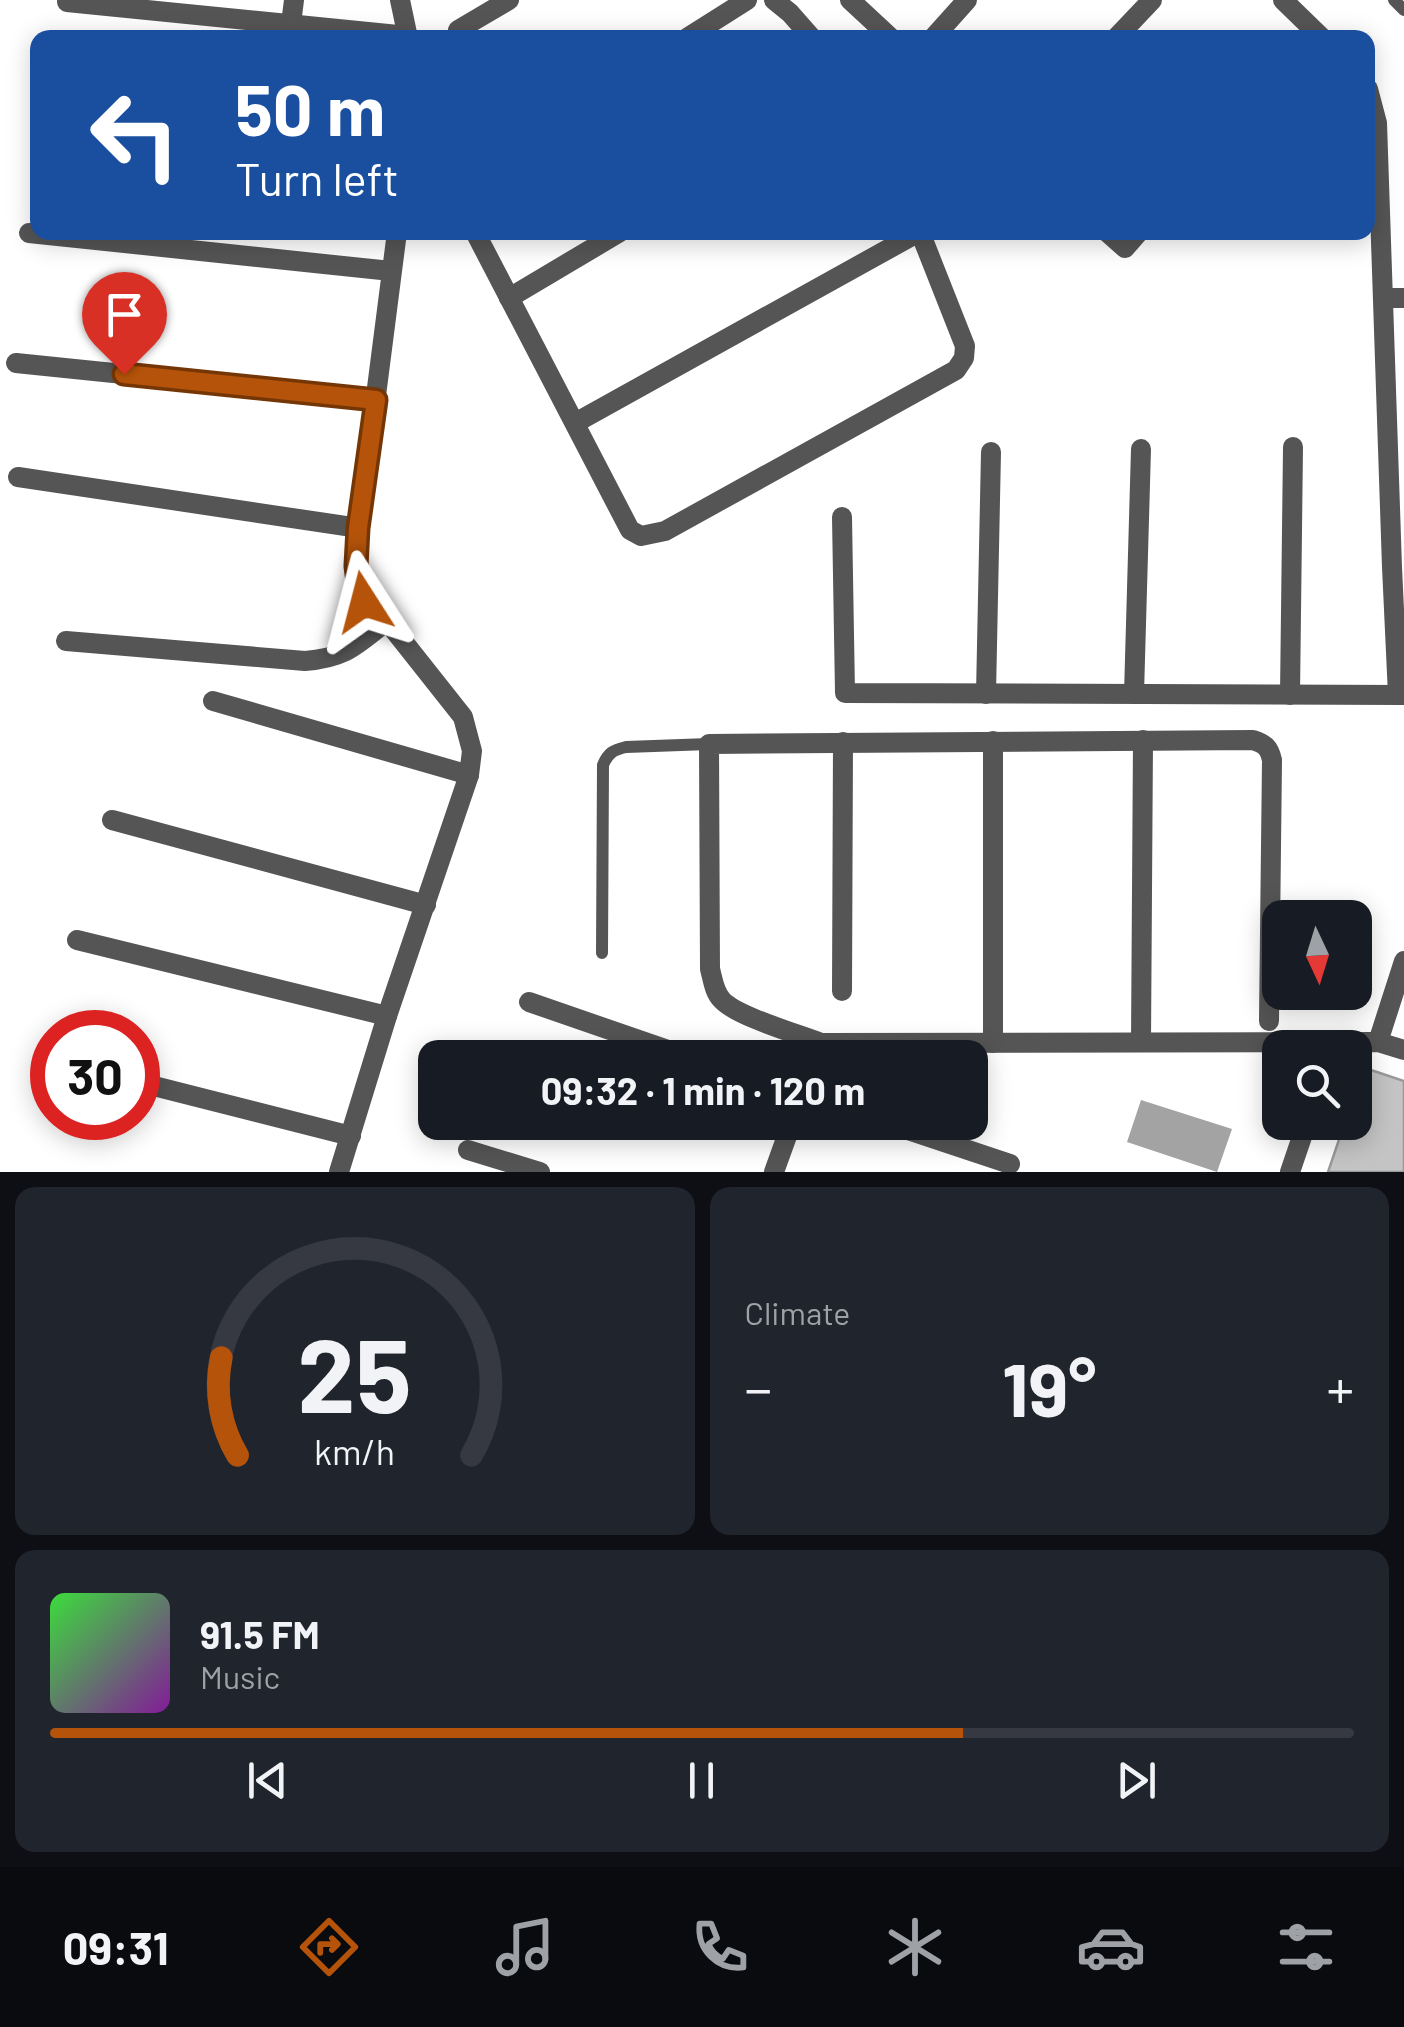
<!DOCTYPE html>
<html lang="en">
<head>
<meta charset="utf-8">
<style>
	:root { --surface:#171b24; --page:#20242c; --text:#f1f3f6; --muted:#9ea1a6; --line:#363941; --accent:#b45309 }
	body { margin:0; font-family:Barlow,sans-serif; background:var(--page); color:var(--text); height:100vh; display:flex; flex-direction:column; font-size:38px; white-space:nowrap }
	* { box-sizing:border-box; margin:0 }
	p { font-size:32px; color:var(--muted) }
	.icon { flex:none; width:55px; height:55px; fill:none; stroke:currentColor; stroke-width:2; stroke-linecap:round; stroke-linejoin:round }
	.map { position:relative; height:1172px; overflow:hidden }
	.side { display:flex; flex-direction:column; gap:15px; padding:15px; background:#0d0f14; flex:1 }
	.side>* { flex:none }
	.guide { position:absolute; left:30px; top:30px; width:1345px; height:210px; border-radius:20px; box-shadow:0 5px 25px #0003; background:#1a4fa0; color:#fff; overflow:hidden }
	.needle { width:65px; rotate:176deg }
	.buttons { position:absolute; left:1262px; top:900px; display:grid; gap:20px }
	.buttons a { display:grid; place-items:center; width:110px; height:110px; border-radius:20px; background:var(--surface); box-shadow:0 5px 25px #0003; font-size:50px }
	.speed { position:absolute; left:30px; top:1010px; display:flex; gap:20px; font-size:50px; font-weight:700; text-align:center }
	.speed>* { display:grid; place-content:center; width:130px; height:130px; border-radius:50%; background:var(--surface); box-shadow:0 5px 25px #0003; line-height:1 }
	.speed .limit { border:15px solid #d22; background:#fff; color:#111 }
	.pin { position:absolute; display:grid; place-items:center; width:85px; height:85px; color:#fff; margin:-102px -42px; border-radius:50% 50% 50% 0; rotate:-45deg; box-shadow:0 0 10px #0007 }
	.pin .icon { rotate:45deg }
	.me { position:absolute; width:110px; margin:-55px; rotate:351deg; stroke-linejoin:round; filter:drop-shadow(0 0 8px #0008) }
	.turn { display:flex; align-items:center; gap:35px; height:210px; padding:0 40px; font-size:45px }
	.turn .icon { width:130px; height:130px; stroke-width:2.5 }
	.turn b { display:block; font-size:70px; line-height:85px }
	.big { font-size:75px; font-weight:700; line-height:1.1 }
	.side .widget { flex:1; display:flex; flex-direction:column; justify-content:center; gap:15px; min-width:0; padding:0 35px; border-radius:20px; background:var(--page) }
	.side .dial { align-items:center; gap:0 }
	.dial svg { height:260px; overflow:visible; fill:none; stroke:var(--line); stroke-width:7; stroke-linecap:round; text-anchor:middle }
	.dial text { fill:var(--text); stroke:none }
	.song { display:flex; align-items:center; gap:30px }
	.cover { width:120px; height:120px; border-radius:15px; background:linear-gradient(135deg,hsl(120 70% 55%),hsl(290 70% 35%)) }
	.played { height:10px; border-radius:5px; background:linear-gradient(90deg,var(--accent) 70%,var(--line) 70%) }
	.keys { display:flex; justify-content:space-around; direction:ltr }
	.heat { display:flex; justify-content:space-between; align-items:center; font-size:55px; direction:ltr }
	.side .tiles { flex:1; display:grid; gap:15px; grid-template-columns:1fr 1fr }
	.widget:last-child { grid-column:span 2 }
	.trip { position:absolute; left:418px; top:1040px; width:570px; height:100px; border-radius:20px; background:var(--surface); box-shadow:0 5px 25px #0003; font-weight:700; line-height:100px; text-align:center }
	.tab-bar { display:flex; height:160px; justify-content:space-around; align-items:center; background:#090b0e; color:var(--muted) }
	.tab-bar .icon { width:70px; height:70px }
	.tab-bar .current { color:var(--accent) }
	.tab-bar b { font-size:45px; color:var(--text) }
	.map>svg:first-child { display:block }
</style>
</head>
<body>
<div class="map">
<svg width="1404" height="1172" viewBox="0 0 1404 1172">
	<rect width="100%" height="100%" fill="#fff"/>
	<!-- water -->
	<path fill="#a3a3a3" d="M1141,1100L1232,1129L1217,1172L1127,1142Z"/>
	<!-- building -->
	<path fill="#c4c4c4" stroke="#999" stroke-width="2.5" d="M1365,1068L1404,1081V1172H1328L1345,1122H1355V1095Z"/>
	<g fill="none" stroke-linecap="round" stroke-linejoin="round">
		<!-- lane -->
		<g stroke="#555" stroke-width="12">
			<path d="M1394,0L1404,10"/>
			<path d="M602,953L603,765C608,753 613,750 626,747L709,744"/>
		</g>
		<!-- street -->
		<g stroke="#555" stroke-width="20">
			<path d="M400,0L408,38"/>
			<path d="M774,0L790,13L812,38"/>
			<path d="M850,0L891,38"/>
			<path d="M1283,0L1322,38"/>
			<path d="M67,2L408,36"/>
			<path d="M291,24L294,0"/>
			<path d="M458,30L509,0"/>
			<path d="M687,38L747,0"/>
			<path d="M933,38L967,0"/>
			<path d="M1116,38L1152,0"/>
			<path d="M1368,89L1377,123L1392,567L1398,695"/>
			<path d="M475,232L630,530L641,536L665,531L956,370L964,358L965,346L920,232"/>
			<path d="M1107,232L1125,248L1139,232"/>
			<path d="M29,233L391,271"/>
			<path d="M509,298L620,232"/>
			<path d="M1383,298H1404"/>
			<path d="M16,363L376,400"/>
			<path d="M575,423L919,232"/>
			<path d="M18,477L359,528"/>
			<path d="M842,517L845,693L1404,695"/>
			<path d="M66,641L305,661C346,658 356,645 387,621"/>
			<path d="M986,694L991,452"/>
			<path d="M1134,694L1141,449"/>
			<path d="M1290,695L1293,447"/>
			<path d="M213,701L469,775"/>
			<path d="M112,820L426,905"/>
			<path d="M77,940L387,1016"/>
			<path d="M842,991L843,742"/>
			<path d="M529,1002L691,1058"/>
			<path d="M1269,1021L1272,760C1269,747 1265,744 1253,740L709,744L710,969C713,980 714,992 722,1000C736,1016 798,1034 821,1043L1378,1042L1404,1050"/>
			<path d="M1141,1042L1143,740"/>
			<path d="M1378,1042L1404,961"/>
			<path d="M993,1043V741"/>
			<path d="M138,1082L351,1136"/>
			<path d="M884,1122L1010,1164"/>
			<path d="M468,1150L540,1172"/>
			<path d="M339,1172L387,1016L469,775L472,751L463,717L387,621L365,601L358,582L356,566L359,528L397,232"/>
			<path d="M774,1172L792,1122"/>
			<path d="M1290,1172L1307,1122"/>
		</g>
	</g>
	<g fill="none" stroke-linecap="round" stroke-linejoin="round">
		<defs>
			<path id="route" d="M124,374L376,400L358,528L356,566L358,582L364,602"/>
		</defs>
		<!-- route casing -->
		<use href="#route" stroke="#753606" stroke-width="25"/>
		<!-- route -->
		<use href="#route" stroke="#b45309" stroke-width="18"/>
	</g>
</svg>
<div class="buttons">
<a><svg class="needle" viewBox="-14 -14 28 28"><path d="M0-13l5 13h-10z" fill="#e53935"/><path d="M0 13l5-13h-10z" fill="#9ea1a6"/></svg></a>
<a><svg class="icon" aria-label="search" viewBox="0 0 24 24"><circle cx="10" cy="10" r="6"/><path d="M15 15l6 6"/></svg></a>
</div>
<div class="speed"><div class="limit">30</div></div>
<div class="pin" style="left:124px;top:374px;background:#d93025"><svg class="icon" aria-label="arrive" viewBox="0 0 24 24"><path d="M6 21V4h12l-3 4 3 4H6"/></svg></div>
<svg class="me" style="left:364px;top:602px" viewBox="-20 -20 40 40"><path d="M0-17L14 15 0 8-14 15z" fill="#b45309" stroke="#fff" stroke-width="4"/></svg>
<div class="trip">09:32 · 1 min · 120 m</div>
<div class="guide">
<div class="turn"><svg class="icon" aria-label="left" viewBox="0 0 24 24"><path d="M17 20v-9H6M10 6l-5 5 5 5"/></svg><div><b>50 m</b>Turn left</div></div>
</div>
</div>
<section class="side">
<div class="tiles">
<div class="widget dial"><svg viewBox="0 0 100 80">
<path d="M14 69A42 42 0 1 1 86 69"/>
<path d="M14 69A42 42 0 0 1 9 39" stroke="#b45309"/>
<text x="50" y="56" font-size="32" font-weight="700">25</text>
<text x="50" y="72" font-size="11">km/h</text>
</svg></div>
<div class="widget"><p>Climate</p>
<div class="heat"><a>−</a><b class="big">19°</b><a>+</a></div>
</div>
<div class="widget">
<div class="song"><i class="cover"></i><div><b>91.5 FM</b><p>Music</p></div></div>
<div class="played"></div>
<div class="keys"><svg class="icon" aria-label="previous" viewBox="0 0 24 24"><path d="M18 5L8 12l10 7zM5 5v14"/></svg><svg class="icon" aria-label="pause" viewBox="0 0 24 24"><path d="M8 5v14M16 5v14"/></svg><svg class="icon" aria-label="next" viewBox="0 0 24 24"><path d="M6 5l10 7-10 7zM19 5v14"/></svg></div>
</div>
</div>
</section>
<nav class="tab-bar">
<b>09:31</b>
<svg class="icon current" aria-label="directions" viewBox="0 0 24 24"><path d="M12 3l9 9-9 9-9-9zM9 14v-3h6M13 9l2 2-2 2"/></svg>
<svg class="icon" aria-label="music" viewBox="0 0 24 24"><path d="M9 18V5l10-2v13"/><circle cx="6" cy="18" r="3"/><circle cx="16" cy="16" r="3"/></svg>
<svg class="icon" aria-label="phone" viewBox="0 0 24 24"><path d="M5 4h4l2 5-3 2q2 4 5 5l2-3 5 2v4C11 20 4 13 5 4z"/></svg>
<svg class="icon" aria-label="climate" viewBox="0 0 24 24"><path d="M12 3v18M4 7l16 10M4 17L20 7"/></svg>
<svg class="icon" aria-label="car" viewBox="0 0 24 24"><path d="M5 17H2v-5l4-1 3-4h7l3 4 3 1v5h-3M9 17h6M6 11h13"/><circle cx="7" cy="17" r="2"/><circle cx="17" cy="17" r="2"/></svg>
<svg class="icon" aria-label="filters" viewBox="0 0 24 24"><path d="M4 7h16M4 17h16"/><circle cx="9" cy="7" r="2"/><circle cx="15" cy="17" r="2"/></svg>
</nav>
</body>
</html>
